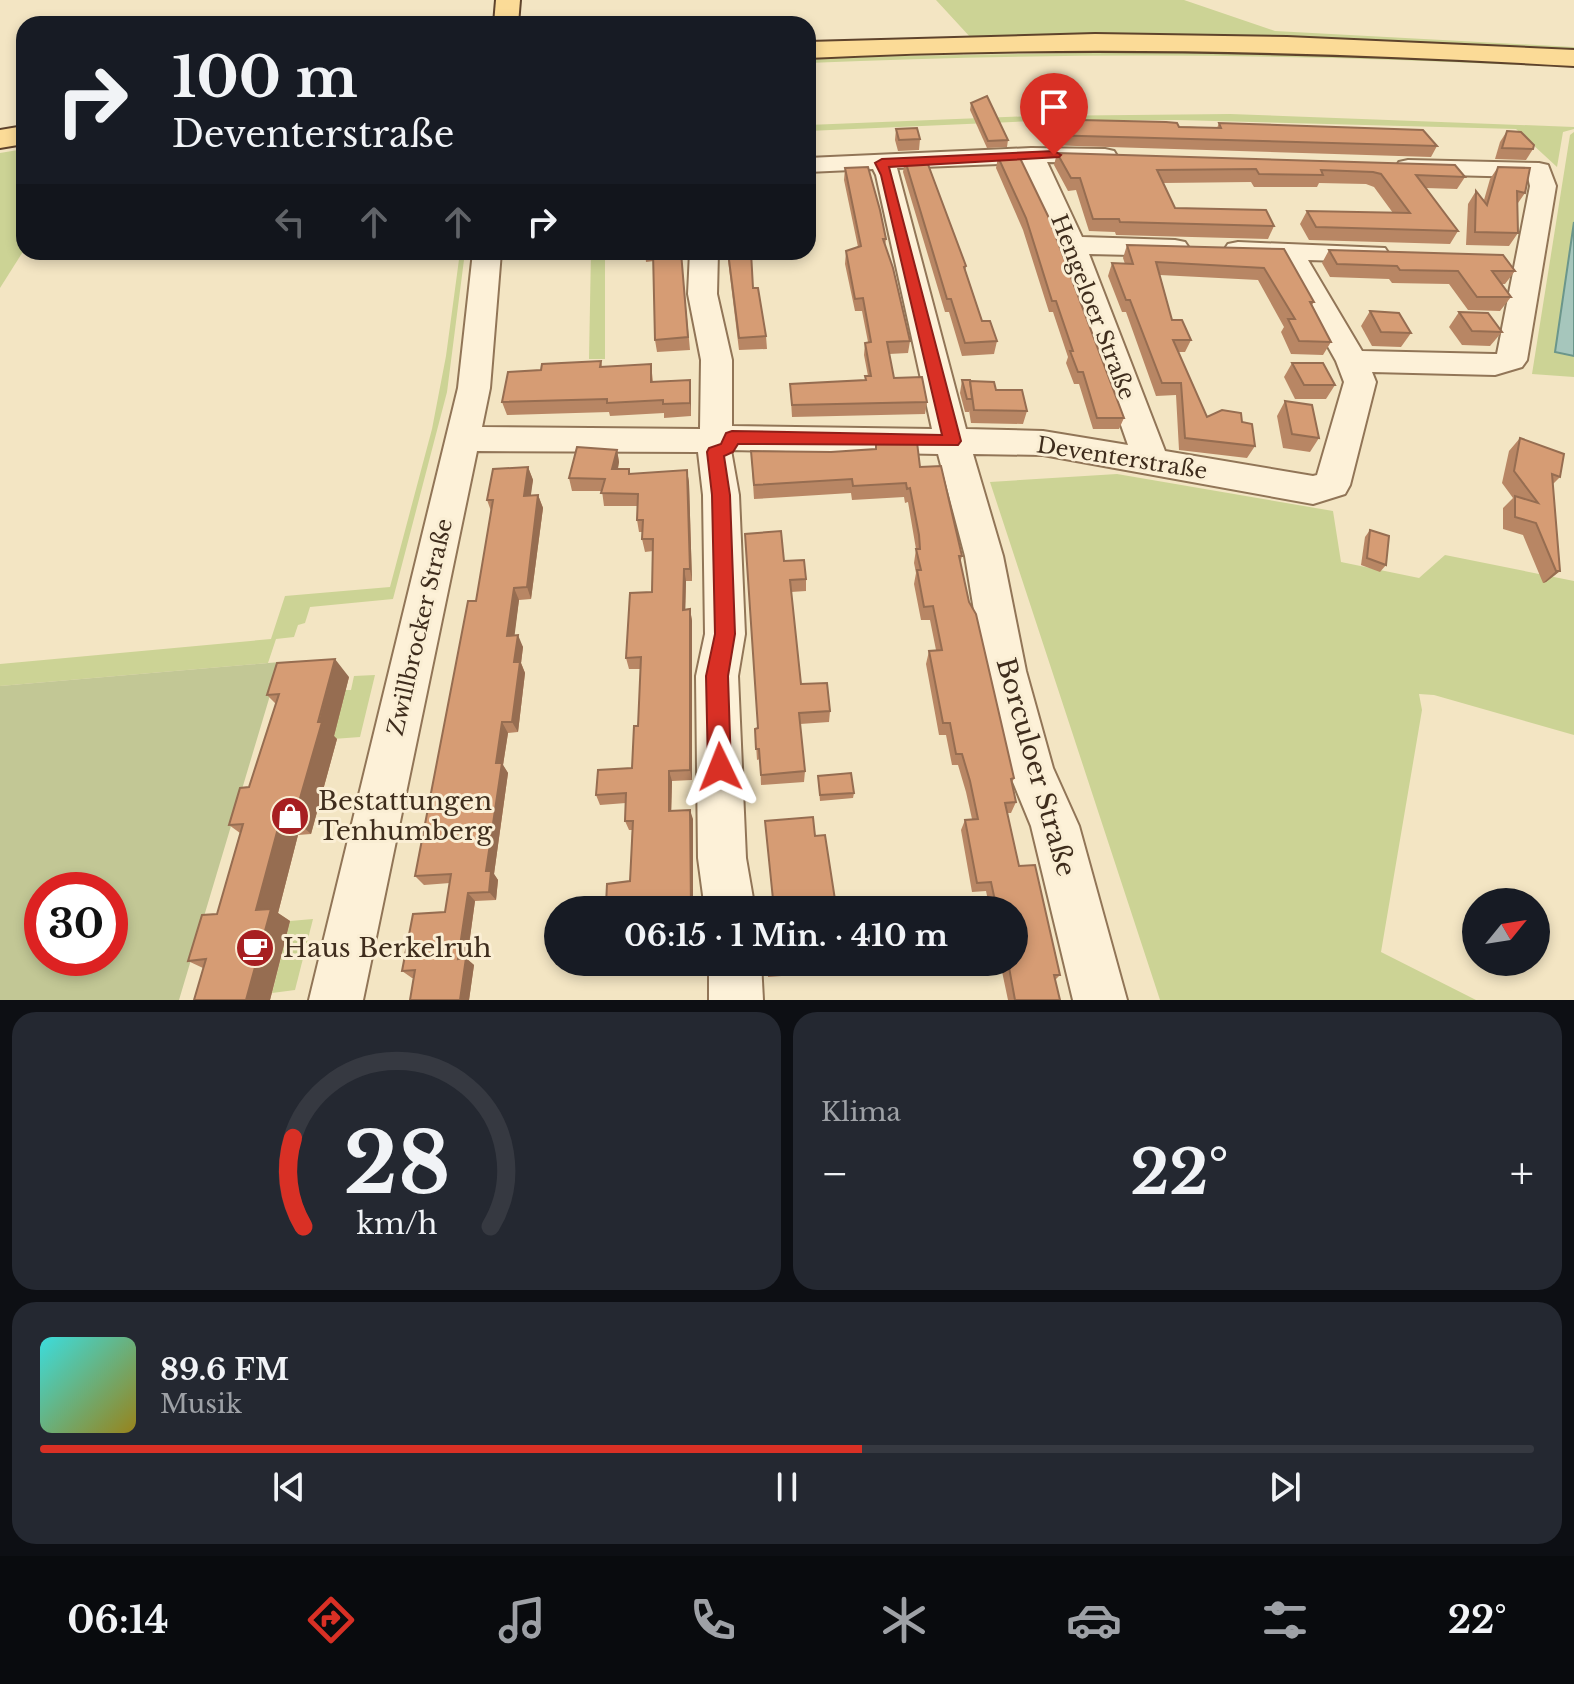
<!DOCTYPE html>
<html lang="de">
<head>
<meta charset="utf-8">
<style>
	:root { --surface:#171b24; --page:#242831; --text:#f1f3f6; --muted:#9ea1a6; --line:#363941; --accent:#d93025 }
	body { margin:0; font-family:"Libre Baskerville",serif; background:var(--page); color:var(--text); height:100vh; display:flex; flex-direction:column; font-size:30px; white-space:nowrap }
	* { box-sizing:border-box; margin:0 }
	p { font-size:26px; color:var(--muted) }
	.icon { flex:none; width:44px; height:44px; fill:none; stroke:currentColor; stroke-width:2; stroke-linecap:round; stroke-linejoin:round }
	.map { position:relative; height:1000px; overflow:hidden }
	.side { display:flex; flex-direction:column; gap:12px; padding:12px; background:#0d0f14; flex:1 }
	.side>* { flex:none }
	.hud { position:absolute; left:16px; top:16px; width:800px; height:244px; border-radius:24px; box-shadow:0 4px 12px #0003; background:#171b24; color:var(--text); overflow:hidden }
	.needle { width:52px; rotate:60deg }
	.controls { position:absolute; left:1462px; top:888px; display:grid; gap:16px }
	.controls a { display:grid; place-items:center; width:88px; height:88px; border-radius:50%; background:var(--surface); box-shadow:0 4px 12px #0003; font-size:40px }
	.speed { position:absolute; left:24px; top:872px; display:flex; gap:16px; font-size:40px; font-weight:700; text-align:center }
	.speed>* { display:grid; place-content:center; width:104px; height:104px; border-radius:50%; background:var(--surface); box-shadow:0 4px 12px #0003; line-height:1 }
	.speed .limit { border:12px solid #d22; background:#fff; color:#111 }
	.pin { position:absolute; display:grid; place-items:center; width:68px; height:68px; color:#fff; margin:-82px -34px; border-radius:50% 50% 50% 0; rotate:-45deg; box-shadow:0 0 8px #0007 }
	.pin .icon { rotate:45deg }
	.me { position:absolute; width:88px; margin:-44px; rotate:358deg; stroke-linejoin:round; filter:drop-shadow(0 0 6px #0008) }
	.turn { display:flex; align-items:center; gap:28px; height:168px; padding:0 24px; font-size:36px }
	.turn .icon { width:104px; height:104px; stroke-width:2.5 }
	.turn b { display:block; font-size:56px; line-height:68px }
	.lanes { display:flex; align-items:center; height:76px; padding:0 24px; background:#0003; justify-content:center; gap:40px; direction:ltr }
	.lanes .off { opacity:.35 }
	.big { font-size:60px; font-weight:800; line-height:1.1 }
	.side .tile { flex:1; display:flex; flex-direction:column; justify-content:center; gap:12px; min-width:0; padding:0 28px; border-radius:24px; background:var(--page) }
	.side .dial { align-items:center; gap:0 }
	.dial svg { height:208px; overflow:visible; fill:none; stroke:var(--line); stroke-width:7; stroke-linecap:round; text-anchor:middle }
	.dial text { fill:var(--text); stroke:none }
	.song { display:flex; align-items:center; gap:24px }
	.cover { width:96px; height:96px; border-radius:12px; background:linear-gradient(135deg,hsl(180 70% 55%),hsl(50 70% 35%)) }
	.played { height:8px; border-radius:4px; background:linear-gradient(90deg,var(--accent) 55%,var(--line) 55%) }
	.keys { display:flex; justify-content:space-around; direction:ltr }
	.heat { display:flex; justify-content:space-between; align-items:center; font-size:44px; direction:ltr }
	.side .tiles { flex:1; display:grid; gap:12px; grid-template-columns:1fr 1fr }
	.tile:last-child { grid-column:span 2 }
	.trip { position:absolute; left:544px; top:896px; width:484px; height:80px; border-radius:40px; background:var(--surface); box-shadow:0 4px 12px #0003; font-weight:800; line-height:80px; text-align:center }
	.dock { display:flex; height:128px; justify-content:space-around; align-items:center; background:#090b0e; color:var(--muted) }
	.dock .icon { width:56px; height:56px }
	.dock .current { color:var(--accent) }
	.dock b { font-size:36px; color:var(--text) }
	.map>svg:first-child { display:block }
</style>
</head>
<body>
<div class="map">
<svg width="1574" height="1000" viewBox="0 0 1574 1000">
	<rect width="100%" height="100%" fill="#f3e5c3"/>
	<!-- green -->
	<g fill="#ccd395">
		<path d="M936,0H1184L1275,31L1574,47V51L971,38Z"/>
		<path d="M1136,52L1402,57L1574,68C1318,53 1064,52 808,63V60L845,57Z"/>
		<path d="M1230,114L1574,127V129L1563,132L1557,167L1516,129L1176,120L1034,121L808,131V125L1033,116Z"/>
		<path d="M1574,132V222L1556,352L1574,356V377L1532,374L1570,135Z"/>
		<path d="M24,149V250L0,288V153Z"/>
		<path d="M460,252H465L447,392L393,599L310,607L305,623L298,625L294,637L276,639L268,663L0,686V664L271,639L285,596L390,587L432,429L446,356Z"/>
		<path d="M591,252H605V359H589Z"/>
		<path d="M1117,474L1333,511L1341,562L1419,578L1445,555L1574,581V735L1434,695L1419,694L1422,710L1381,952L1476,1000H1160L990,482Z"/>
		<path d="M375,675L360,737L333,739L345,690H351L354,676Z"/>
		<path d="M313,919L295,990L272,993L290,921Z"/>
	</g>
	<!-- cemetery -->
	<path fill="#c2c795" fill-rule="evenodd" d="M280,662L179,1000H0V686ZM42,890H110V958H42Z"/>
	<!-- water -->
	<path fill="#a6c6bc" stroke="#6b968b" stroke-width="2" d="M1574,222V356L1555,352Z"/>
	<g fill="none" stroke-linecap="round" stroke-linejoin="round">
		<defs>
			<g id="minor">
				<path d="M1031,148L1105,149L1114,151L1117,156L1114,161L1105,163L1047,162L1082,237L1175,240L1185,242L1189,248L1185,254L1175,256L1089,254L1165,451L1313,476L1317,475L1344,382L1336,361L1279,259L1228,256L1224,250L1228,244L1238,242L1385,248L1389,254L1385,260L1375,262L1308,260L1362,351L1494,354H1497L1530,186L1528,177L1408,174L1399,172L1396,167L1399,162L1408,160L1539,163L1548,165L1556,186L1527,360L1522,367L1495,375L1372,372L1376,382L1350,485L1345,494L1313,504L1043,455L973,454L1003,556L1026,671L1053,768L1079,826L1127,1000H1073L1031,826L1008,770L984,671L965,556L938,454L731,450L739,495L745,634L738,676L746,858L755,910H705L698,858L696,676L705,634L703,495L698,452L477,451L363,1000H309L458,388L473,252H501L490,388L482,427L700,429L701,360L688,294L690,252H718L717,294L732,360V426L932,429L876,175L873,169L808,172V158ZM1022,163L1058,245L1128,445L1043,431L966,429L897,168Z"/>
				<path d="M709,962H761L763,1000H709Z"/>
			</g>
			<g id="major">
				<path d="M496,0H520L518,24H494Z"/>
				<path d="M1095,34L1287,37L1574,50V66C1318,51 1064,45 808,58V42Z"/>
				<path d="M24,126V144L0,148V130Z"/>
			</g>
		</defs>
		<!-- minor casing -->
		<use href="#minor" stroke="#917557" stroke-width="4"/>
		<!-- major casing -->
		<use href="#major" stroke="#5e432c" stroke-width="4"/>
		<!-- minor -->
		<use href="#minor" fill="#fdf1d8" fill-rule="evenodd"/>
		<!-- major -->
		<use href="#major" fill="#fbdb97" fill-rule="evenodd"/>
	</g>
	<!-- wall -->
	<g fill="#b88664">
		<path d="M971,103L1008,140L1007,147L987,148L970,110Z"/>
		<path d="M1037,119L1217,128L1219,123L1437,146L1431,157L1044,145L1035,129Z"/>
		<path d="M896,129L920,139L919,150L898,151L895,140Z"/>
		<path d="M1507,131L1533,149L1526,160L1495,159L1500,142Z"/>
		<path d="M1057,153L1465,177L1457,189L1426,188L1458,231L1450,244L1309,240L1300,224L1307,211L1393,213L1374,187L1366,184L1319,183L1317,187H1254L1251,182L1163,183L1175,208L1274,226L1268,239L1116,235L1115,232L1089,231L1076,190L1068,191L1054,165Z"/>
		<path d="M998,157L1124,418L1119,429H1093L1079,384H1074L1066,363L1068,357L1053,312H1049L1023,230L996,168Z"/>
		<path d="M905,160L966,266L965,272L982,321L997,341L994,354L962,356L949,312H945L903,172Z"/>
		<path d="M1498,167L1525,193L1518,203V233L1509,246L1466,245L1468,204L1476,191L1484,200L1490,179Z"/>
		<path d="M845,168L886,239L885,246L910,341L908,353L889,354L894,378L927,402L925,414L792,417L790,384L865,380V376H868L864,355L865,343L868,342L862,311H855L845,264L846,251L858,247L844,180Z"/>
		<path d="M1127,245L1284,249L1314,302L1312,305L1331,342L1323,355L1291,354L1281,332L1284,327L1258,280L1160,275L1172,320L1191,340L1185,352H1178L1207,417L1242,422L1255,446L1247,458L1179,450L1176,395L1156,396L1126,312H1122L1108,276L1112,263L1125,264L1123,258Z"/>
		<path d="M1329,250L1515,271L1505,284H1501L1511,297L1500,311L1468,310L1449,284L1392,283L1389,279L1330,277L1322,263Z"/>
		<path d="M645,252H681L690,350L657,352L655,340L654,261L646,262Z"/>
		<path d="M727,252H754V255L751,256L753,288L766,336L767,349L739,350Z"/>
		<path d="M1370,311L1411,333L1401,347L1372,346L1361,326Z"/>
		<path d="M1459,312L1502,332L1490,346L1462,345L1449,327Z"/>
		<path d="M601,361L602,367L651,364L653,382L690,380L691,416L664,418V413L610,416L609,412L507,415L502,402L541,370Z"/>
		<path d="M1292,363L1335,385L1326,399H1295L1284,377Z"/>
		<path d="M962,380L996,390L1027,411L1023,424L971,423L969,410V412H965L960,393Z"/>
		<path d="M1285,401L1319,438L1310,452L1283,448L1277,416Z"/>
		<path d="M1520,438L1560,477L1553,484L1560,571L1546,582L1543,583L1523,535L1503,529V508L1513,498L1502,483L1509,451Z"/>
		<path d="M876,442L920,467L962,556L960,563L969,602L1014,778L1012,783L1016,802L1011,813H1007L1019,866L1060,975L1055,980L1060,1000H1008L1000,962H1014V910H990L986,891L972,892L961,830L965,820L972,819L966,792L958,765H952L946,735H939L926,664L929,651L936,650L930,620H921L914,584L916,573L914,563L916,549L908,502L905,503L904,497L852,500L851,493L754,499L751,451L831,452L875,449Z"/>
		<path d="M617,450L619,462L618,469H629L630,474L687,470L689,483L692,581H686L685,610L690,609L692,621V780L672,781L671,811L693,819V910H609L606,905L630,881L632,830H629L625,821L626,803L600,805L596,795L632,768L638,726L641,669H629L626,658L652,592L653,551L645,552L642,539V532H639L637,520V506H604L602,491H572L569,478Z"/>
		<path d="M528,467L533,480L530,496L538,495L543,508L531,599L519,600L514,635L523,647L521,663L525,673L518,732L508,733L503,765L508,773L494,874L498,880L496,900L475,901L467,959L474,965L469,1000H410L414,978H412L402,971L445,912L450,883L424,885L415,876L476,601L491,511L487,500Z"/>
		<path d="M1370,530L1386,565L1380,572L1361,565L1365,537Z"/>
		<path d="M784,561L806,579V591L791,592L801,684L830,711L829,722L800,724L805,771L804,782L761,785L760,759L757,760L755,729L758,728Z"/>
		<path d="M349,677L334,736L337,739L311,834L298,835L278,913L290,921L270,1000H194L203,968L188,961L217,914L240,833L229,825L249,787L276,704L267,695Z"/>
		<path d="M818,776L854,793L853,798L820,801Z"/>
		<path d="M815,836L836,906L835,910H765L774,909Z"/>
		<path d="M627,962H693V967L630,972L627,965Z"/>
		<path d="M768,962L822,966V973L768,977Z"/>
	</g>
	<!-- shaded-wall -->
	<g fill="#966d51">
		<path d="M690,380L691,393V416L690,403Z"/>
		<path d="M617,450L619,462L615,481L612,469Z"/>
		<path d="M528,467L533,480L529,509L524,496Z"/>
		<path d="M687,470L689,483L692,581L690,569Z"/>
		<path d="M538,495L543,508L531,599L527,587Z"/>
		<path d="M684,569L686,581L685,621L683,610Z"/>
		<path d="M1556,571H1560L1546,582L1543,583Z"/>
		<path d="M514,588L519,600L513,648L507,636Z"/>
		<path d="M690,609L692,621V780L690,770Z"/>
		<path d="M518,635L523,647L521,663L525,673L518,732L512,722L514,662Z"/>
		<path d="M335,659L349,677L334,736L337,739L311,834L294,819Z"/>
		<path d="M502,722L508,733L503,765L508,773L494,874L498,880L496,900L489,892L486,871L496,763Z"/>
		<path d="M669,771L672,781L671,821L669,811Z"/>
		<path d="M690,810L693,819V910H691Z"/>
		<path d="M280,821L298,835L278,913L290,921L270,1000H246L256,910Z"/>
		<path d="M468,893L475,901L467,959L474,965L469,1000H460L458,959Z"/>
	</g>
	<!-- building -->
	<g fill="#d69c74" stroke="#966d51" stroke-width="2">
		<path d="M987,96L1008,140L988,141L971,103Z"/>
		<path d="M1037,119L1166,122L1177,123L1179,127L1221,128L1219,123L1423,130L1437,146L1046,135Z"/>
		<path d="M917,128L920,139L899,140L896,129Z"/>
		<path d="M1507,131L1521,132L1534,145L1533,149L1502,148Z"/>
		<path d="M1057,153L1455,165L1465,177L1416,175L1458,231L1316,227L1307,211L1410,213L1381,174L1373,172L1321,170L1323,175L1259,174L1256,169L1157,170L1175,208L1266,210L1274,226L1120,222L1119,219H1093L1080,178H1071Z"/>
		<path d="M1019,156L1048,216L1124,418H1097L1083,372H1078L1070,351H1073L1056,301H1052L1026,218L998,157Z"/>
		<path d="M926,159L966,266L964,267L982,321H990L997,341L965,343L951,299H947L905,160Z"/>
		<path d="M868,167L880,210L886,239H883L893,268L910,341L887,342L894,378L922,377L927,402L792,405L790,384L866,380L865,376H871L865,343L871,342L863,298L855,299L846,251L861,246L845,168Z"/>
		<path d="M1498,167L1530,168L1525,193L1517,191L1518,233L1475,232L1476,191L1487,205Z"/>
		<path d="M1127,245L1284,249L1314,302H1310L1331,342L1299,341L1288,319H1295L1264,268L1156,262L1172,320H1182L1191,340H1173L1207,417L1222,410L1241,413L1242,422L1252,424L1255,446L1185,438L1181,383H1162L1130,300H1126L1112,263L1133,264Z"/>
		<path d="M1329,250L1503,255L1515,271H1492L1511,297H1477L1458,271L1400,270L1397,266L1337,264Z"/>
		<path d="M653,252H681L688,337L655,340Z"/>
		<path d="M728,252H751L753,288H758L766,336L739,338Z"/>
		<path d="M1370,311L1399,313L1411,333L1381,332Z"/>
		<path d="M1459,312L1488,313L1502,332L1472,331Z"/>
		<path d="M601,361L600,367L651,364V382L690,380V403L663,404V400L607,403V399L502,402L508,372L541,370L542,364Z"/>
		<path d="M1292,363H1323L1335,385H1304Z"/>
		<path d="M962,380H970L972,399H967Z"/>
		<path d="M970,381L994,382L996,390H1022L1027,411L974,410Z"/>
		<path d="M1285,401L1312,405L1319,438L1292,434Z"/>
		<path d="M1520,438L1564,454L1560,477L1552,474L1560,571H1556L1536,523L1515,517V496L1538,503L1514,471Z"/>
		<path d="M876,442H917L920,467L941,466L962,556H959L969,602L976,614L1014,778L1011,779L1016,802L1005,803L1019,866L1035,865L1060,975H1054L1060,1000H1015L1008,962H1014V910H997L991,882L977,883L965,820L978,819L970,781L962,754H956L950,723H943L929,651L942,650L933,606L924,607L917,570H921L916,549H920L919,535L910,488L907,489L906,483L853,486L852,479L754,485L751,451L831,452L876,449Z"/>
		<path d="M577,447L617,450L612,469H629V474L687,470L690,569H684L683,610L690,609V770L669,771V811L690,810L691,910H629V902L606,905L607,884L630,881L633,821H625L626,793L596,795L598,770L632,768L634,726H638L641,657L626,658L630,593L652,592L653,539H642L643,520H637L638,494L601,493L605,479L569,478Z"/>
		<path d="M528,467L524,496L538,495L527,587L514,588L507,636L518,635L514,662H520L512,722H502L496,763H502L486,871H491L489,892L468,893L458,959L466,958L460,1000H410L415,970L402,971L413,914L445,912L451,874L415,876L468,601H476L493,500H487L493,469Z"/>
		<path d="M1370,530L1389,536L1386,565L1367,558Z"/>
		<path d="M781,531L784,561L804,560L806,579L790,580L801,684L827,683L830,711L799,713L805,771L761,775L759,749H756L755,729L758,728L745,534Z"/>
		<path d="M335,659L318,722H322L294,819L280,821L256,910L271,909L246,1000H194L206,959L188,961L202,915L217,914L243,824L229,825L240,788L249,787L279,694L267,695L277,663Z"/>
		<path d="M851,773L854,793L820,795L818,776Z"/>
		<path d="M813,817L815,836L825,835L836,906L817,907V910H765L774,909L765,821Z"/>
		<path d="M627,962H668L627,965Z"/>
		<path d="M768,962H822V966L768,971Z"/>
	</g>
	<!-- route -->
	<path fill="#d93025" stroke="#8d1f18" stroke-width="2" d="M1054,151L1061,155L1059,157L889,167L961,441L958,445L738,444L733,452L724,456L730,495L735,634L728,676L731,767L728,775L720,778L712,775L708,767L706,676L715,634L712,495L707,452L709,448L721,444L726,433L732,431L942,435L881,175L875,163L882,159Z"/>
	<!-- icons -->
	<defs>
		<symbol id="shop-disc" viewBox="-11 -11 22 22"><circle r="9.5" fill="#a71f21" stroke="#faeed4"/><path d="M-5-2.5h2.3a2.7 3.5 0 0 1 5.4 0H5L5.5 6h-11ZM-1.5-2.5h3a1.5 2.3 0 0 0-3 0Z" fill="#fff"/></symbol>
		<symbol id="cafe-disc" viewBox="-11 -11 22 22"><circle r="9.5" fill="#a71f21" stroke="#faeed4"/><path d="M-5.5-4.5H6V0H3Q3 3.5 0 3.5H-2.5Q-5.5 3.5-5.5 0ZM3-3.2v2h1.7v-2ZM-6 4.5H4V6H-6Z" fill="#fff"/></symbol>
	</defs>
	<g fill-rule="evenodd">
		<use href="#shop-disc" x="268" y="794" width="44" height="44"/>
		<use href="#cafe-disc" x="233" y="926" width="44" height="44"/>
	</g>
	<g text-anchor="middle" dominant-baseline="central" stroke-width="6" stroke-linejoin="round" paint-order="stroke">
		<!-- street labels -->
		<g font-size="22" fill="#3f2d1d" stroke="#faeed4">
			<text transform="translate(1093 307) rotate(69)">Hengeloer Straße</text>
			<text transform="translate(1122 458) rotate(9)">Deventerstraße</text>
			<text transform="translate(420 627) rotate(-77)">Zwillbrocker Straße</text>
		</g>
		<!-- near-street labels -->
		<g font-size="26" fill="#3f2d1d" stroke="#faeed4">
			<text transform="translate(1036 767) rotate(74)">Borculoer Straße</text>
		</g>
		<!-- near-poi labels -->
		<g font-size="26" fill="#3f2d1d" stroke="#faeed4" text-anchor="start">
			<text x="318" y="801">Bestattungen<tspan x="318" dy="30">Tenhumberg</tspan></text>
			<text x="283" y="948">Haus Berkelruh</text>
		</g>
	</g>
</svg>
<div class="controls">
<a><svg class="needle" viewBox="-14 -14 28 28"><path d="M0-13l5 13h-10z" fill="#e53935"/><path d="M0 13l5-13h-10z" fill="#9ea1a6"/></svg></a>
</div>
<div class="speed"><div class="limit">30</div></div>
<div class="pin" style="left:1054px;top:155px;background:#d93025"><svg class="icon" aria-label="arrive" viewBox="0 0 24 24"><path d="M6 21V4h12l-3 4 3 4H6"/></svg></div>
<svg class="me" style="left:720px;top:767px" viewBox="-20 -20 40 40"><path d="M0-17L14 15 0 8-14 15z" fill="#d93025" stroke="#fff" stroke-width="4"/></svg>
<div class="trip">06:15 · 1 Min. · 410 m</div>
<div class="hud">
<div class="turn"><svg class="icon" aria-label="right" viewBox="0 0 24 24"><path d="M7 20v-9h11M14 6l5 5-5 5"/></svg><div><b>100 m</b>Deventerstraße</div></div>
<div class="lanes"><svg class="icon off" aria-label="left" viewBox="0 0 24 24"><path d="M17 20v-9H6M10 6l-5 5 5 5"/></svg><svg class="icon off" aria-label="ahead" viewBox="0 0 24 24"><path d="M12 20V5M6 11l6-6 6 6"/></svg><svg class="icon off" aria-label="ahead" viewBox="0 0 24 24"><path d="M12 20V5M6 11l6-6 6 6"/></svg><svg class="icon" aria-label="right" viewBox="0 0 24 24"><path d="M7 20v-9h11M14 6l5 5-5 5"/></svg></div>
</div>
</div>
<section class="side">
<div class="tiles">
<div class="tile dial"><svg viewBox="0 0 100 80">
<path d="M14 69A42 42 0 1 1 86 69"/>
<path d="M14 69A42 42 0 0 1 10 35" stroke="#d93025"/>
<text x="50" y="56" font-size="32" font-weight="700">28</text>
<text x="50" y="72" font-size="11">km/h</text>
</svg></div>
<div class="tile"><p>Klima</p>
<div class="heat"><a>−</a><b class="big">22°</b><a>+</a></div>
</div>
<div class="tile">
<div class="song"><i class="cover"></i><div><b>89.6 FM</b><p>Musik</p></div></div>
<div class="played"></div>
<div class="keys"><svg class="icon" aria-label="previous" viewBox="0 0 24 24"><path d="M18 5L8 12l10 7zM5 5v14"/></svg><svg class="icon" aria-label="pause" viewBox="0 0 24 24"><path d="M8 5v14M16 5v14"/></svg><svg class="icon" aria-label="next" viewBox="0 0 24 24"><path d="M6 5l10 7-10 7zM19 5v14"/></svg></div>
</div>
</div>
</section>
<nav class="dock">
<b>06:14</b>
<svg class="icon current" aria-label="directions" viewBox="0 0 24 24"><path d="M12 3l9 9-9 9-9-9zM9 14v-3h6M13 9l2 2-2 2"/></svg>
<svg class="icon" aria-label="music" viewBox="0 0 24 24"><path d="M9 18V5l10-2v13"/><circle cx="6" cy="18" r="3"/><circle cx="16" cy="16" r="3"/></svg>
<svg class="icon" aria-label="phone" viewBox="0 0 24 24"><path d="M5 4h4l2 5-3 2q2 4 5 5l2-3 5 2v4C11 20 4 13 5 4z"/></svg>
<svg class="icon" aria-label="climate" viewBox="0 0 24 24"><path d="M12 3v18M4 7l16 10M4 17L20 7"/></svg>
<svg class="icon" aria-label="car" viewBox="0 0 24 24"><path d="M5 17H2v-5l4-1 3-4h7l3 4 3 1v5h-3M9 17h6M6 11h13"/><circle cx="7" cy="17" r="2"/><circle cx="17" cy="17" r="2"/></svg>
<svg class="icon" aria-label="filters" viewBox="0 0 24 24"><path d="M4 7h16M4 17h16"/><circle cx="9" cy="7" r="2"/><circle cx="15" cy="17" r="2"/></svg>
<b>22°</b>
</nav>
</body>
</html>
